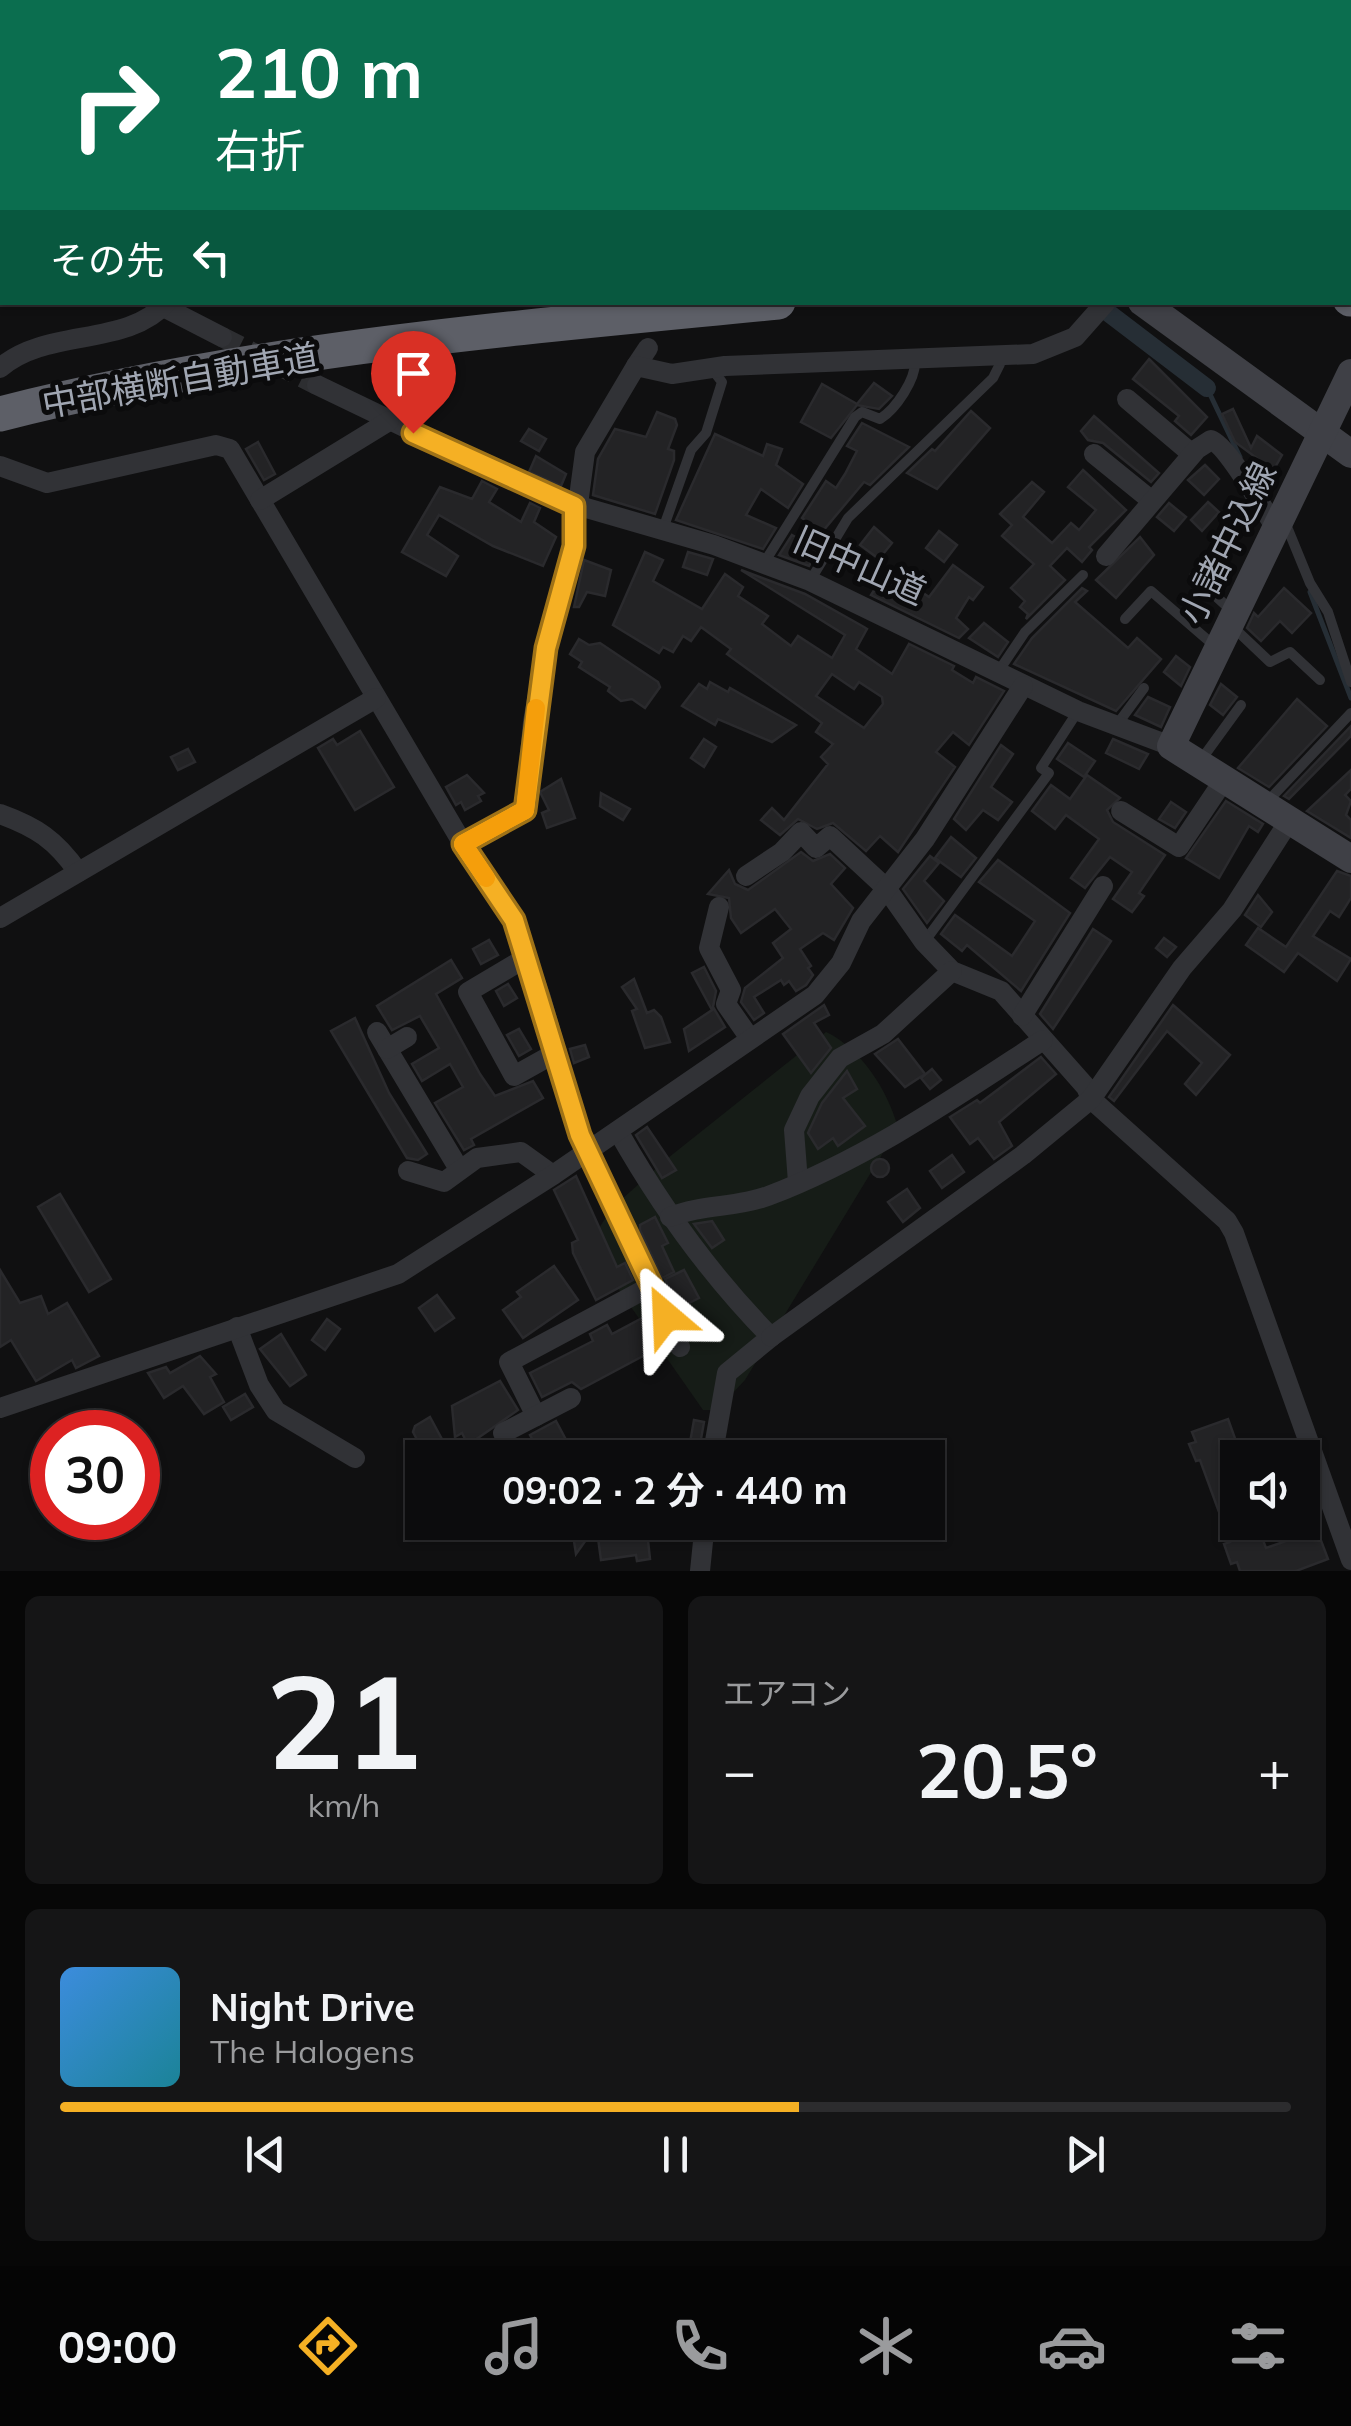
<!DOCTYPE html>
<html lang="ja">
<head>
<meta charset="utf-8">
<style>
	:root { --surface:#0c0c0d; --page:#151516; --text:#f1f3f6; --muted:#9a9b9d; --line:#2c2c2e; --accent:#f5b024 }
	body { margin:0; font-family:Mulish,"Noto Sans JP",sans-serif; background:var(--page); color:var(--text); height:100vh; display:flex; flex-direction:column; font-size:38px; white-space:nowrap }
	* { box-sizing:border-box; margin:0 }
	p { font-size:32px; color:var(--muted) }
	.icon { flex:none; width:55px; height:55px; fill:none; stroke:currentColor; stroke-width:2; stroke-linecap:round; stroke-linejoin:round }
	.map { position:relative; height:1571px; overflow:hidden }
	.details { display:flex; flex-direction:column; gap:25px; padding:25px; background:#070707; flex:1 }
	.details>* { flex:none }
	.hud { position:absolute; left:0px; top:0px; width:1352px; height:305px; box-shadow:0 2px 8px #0004,0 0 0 2px var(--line); background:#0b6e4f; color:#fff; overflow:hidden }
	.controls { position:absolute; left:1220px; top:1440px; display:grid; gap:20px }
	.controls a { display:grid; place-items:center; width:100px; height:100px; border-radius:0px; background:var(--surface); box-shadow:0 2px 8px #0004,0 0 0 2px var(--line); font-size:50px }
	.speed { position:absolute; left:30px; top:1410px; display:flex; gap:20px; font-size:50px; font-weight:700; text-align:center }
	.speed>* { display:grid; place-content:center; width:130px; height:130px; border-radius:50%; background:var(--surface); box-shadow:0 2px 8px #0004,0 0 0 2px var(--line); line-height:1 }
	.speed .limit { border:15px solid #d22; background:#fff; color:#111 }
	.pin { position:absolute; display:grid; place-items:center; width:85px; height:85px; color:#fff; margin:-102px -42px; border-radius:50% 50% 50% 0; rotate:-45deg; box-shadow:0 0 10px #0007 }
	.pin .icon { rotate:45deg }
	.me { position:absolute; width:110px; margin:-55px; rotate:334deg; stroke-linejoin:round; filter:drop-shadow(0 0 8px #0008) }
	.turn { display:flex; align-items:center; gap:35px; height:210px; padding:0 50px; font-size:45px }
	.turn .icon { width:130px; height:130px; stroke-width:2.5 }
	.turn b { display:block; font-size:70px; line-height:85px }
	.then { display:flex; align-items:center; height:95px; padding:0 50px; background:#0003; gap:20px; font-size:38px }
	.big { font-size:75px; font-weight:700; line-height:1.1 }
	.details .card { flex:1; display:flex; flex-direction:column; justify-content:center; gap:15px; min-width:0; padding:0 35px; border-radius:15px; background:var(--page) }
	.details .dial { align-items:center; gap:0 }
	.dial b { font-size:130px; line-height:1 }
	.song { display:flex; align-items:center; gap:30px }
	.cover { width:120px; height:120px; border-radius:15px; background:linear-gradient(135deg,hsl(210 70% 55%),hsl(190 70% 35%)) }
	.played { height:10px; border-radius:5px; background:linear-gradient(90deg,var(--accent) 60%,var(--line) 60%) }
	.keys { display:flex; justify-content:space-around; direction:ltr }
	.heat { display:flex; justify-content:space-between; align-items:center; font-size:55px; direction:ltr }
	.details .tiles { flex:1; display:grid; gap:25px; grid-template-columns:1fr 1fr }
	.card:last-child { grid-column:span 2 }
	.trip { position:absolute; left:405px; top:1440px; width:540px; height:100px; border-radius:0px; background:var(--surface); box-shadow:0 2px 8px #0004,0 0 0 2px var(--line); font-weight:700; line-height:100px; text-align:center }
	.dock { display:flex; height:160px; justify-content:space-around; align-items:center; background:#050505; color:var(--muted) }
	.dock .icon { width:70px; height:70px }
	.dock .selected { color:var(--accent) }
	.dock b { font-size:45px; color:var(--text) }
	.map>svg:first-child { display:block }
</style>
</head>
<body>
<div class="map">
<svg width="1351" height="1571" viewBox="0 0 1351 1571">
	<rect width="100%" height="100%" fill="#101011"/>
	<!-- green -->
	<path fill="#161c17" d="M826,1032C861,1048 888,1091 898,1128L745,1380L717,1410H703L608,1274L599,1228L612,1208L668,1158Z"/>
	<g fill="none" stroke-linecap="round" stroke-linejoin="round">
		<!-- stream -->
		<g stroke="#262e35" stroke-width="5">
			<path d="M742,0L743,2"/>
			<path d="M1350,17H1351"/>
			<path d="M0,62L2,61"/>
			<path d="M1207,388L1240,457"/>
			<path d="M1310,592L1351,698"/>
		</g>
		<!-- canal -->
		<path stroke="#262e35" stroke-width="18" d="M1106,311L1207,388"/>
	</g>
	<!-- building -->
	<g fill="#232325" stroke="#2a2a2d" stroke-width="2.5" fill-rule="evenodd">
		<path d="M1149,359L1207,417L1191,435L1175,421L1179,416L1133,379Z"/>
		<path d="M874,383L892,396L879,409L857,405L831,438L801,422L822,384L857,404Z"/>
		<path d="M1233,409L1251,448L1257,436L1282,455L1269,478L1253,467L1258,459L1235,442L1222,414Z"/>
		<path d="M971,411L990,428L937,489L907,473L932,449L935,451Z"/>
		<path d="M657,412L675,419L677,425L668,449L674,451V460L655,514L593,495L598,459L615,429L646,437Z"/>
		<path d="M1094,416L1159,473L1151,482L1103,443L1088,440L1081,431Z"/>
		<path d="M862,423L909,447L870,485L864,482L822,532L802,518L826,481L836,488L845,474L857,451L847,446Z"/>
		<path d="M529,429L546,439L539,451L521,441Z"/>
		<path d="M715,434L763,456L767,444L782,449L776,465L803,484L788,508L761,489L746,515L776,528L763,549L676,520Z"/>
		<path d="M258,442L275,474L264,480L246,449Z"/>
		<path d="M536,456L566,474L561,486L529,472Z"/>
		<path d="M1205,465L1219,479L1204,495L1188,480Z"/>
		<path d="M1083,470L1126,510L1089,547L1092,550L1082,562L1067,548L1050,566L1065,580L1026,619L1028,614L1020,607L1025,601L1011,588L1034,564L1002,536L1012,525L1000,514L1032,482L1044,492L1023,517L1052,543L1071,523L1079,530L1096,510L1068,487Z"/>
		<path d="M482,481L497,489L489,502L521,522L530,503L540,508L534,522L556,537L543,566L493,546L439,515L427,535L458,556L446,576L402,552L440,487L472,499Z"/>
		<path d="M1208,502L1219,512L1202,531L1191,520Z"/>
		<path d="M1169,503L1186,517L1174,531L1157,517Z"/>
		<path d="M874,527L892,543L879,559L860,545Z"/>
		<path d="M939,531L957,545L944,562L926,548Z"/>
		<path d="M792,535L819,549L809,566L779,555Z"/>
		<path d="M1140,537L1154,555L1116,598L1096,580Z"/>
		<path d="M645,552L663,560L653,581L702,609L725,574L743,587L738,596L768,616L762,624L791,646L798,636L832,658L845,635L741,570L805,594L864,627L867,629L856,649L892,674L909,644L954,666L952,670L973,683L976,677L1004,691L969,745L953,732L936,752L955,767L898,852L880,836L866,851L833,823L817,829L798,819L780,835L761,820L772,808L784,820L828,764L821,757L833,744L816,732L822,723L727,654L731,649L701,627L691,641L683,636L673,652L663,647L659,653L613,625ZM832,674L854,689L859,682L882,697L883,704L864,728L816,696Z"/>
		<path d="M688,552L713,559L707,575L683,567Z"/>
		<path d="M584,560L611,570L605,596L587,592L579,607H574Z"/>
		<path d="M953,565L983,587L973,600L969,597L956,618L968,629L959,638L871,595L888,569L929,597Z"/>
		<path d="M1082,588L1087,591L1075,602L1128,648L1137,638L1161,659L1116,711L1014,664L1032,638Z"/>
		<path d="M1284,588L1311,613L1292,633L1280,621L1261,641L1247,628L1254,613L1258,617Z"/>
		<path d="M984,623L1008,642L998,657L969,638Z"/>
		<path d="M579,639L589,645L600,643L658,682L660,687L645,708L632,699L621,701L608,691L610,687L579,667L582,662L570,654Z"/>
		<path d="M1176,656L1190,667L1181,686L1164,672Z"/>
		<path d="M710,682L728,692L730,688L796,725L772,742L718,719L715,725L682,706L699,684L707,689Z"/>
		<path d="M1221,684L1237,697L1223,715L1210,705Z"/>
		<path d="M1148,697L1170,707L1161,727L1135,715Z"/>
		<path d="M1297,699L1327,726L1269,787L1238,768Z"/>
		<path d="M1351,726V736L1289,799L1284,796Z"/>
		<path d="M360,731L394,787L355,810L318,748L333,739L337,745Z"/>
		<path d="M704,739L716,747L704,767L691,758Z"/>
		<path d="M1113,739L1148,754L1139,769L1106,753Z"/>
		<path d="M1068,743L1095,761L1084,777L1057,759Z"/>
		<path d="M1001,745L1013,754L991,787L1012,802L998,820L983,810L966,830L954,819Z"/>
		<path d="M188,749L195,762L178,770L171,757Z"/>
		<path d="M1351,770V789L1345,795L1351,801L1346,815L1351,820V838L1307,811Z"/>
		<path d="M467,775L484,793L478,796L481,801L465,810L461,802L456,805L446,787Z"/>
		<path d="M1087,775L1120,798L1107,810L1113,822L1165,855L1139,893L1144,896L1132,912L1113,899L1132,872L1110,857L1085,888L1071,878L1099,839L1066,815L1055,829L1032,811L1051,785L1070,799Z"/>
		<path d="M561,779L575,818L547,828L542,813L549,810L540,792Z"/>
		<path d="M601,793L630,809L623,820L600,806Z"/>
		<path d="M1226,801L1263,824L1258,832L1249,826L1219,878L1186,858Z"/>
		<path d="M1171,802L1186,812L1175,828L1159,819Z"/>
		<path d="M951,837L976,858L961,877L935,858Z"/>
		<path d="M801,852L813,861L830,854L845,868L831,884L853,908L834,940L823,933L800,949L811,966L808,968L813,975L806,985L796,991L789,981L784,985L781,980L754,997L764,1013L754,1020L741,1002L745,988L783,958L773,943L791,929L775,909L741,933L731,918L729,898L708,894L729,870L735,884L748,890Z"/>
		<path d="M930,856L939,863L924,881L944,901L927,923L903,889Z"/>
		<path d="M998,860L1070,913L1021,991L967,945L962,951L941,934L955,915L1012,956L1035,921L979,882Z"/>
		<path d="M1337,871L1351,876V898L1339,917L1330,911L1313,936L1351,959L1337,981L1298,953L1284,972L1246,945L1258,928L1286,947Z"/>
		<path d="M1258,895L1272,912L1261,927L1245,915Z"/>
		<path d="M1093,929L1111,941L1053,1029L1040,1014Z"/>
		<path d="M1164,938L1176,947L1167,957L1156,948Z"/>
		<path d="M489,940L498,955L481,964L473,949Z"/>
		<path d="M451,960L462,978L436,994L480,1074L495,1096L533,1081L543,1098L471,1139L474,1145L464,1150L435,1103L463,1087L450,1064L422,1081L412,1064L439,1048L420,1016L392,1030L377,1006Z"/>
		<path d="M704,967L716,991L713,1007L725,1027L689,1051L684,1029L712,1010L692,973Z"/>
		<path d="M634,979L647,1013L654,1010L661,1017L670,1042L645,1048L632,1011L637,1009L622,987Z"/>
		<path d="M508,984L517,998L504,1006L496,991Z"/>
		<path d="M824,1005L829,1015L814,1023L831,1048L811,1073L783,1034Z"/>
		<path d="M1173,1005L1230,1055L1196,1095L1185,1084L1202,1063L1167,1031L1114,1101L1109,1097Z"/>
		<path d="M355,1018L389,1093L427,1154L418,1160L407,1158L331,1031Z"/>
		<path d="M519,1029L531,1049L519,1056L507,1035Z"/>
		<path d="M898,1039L925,1074L905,1087L875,1054Z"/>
		<path d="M585,1045L589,1057L574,1063L570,1049Z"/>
		<path d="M1041,1057L1056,1074L999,1122L1012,1146L994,1159L978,1138L970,1144L950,1117L977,1100L980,1103Z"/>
		<path d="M932,1069L941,1080L930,1089L921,1078Z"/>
		<path d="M847,1071L857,1089L843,1098L865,1126L838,1146L833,1138L818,1149L808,1133L822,1103Z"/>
		<path d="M647,1127L676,1170L662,1178L636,1135Z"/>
		<path d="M952,1155L964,1172L942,1188L930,1171Z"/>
		<circle cx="880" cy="1168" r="9"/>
		<path d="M576,1176L617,1267L625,1263L633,1280L596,1300L573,1253L572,1243L578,1240L554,1190Z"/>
		<path d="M907,1189L920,1208L903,1222L888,1202Z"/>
		<path d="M60,1194L111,1279L89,1292L38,1207Z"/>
		<path d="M655,1217L668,1243L662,1246L674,1272L662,1278L640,1230V1225Z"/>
		<path d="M712,1221L724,1240L712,1248L694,1224Z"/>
		<path d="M554,1266L578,1300L523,1338L503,1310L521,1297L517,1292Z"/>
		<path d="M0,1270L20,1303L41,1296L48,1314L67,1303L99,1356L76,1368L72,1360L36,1381L11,1340L0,1347Z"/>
		<path d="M684,1270L699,1298L679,1308L665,1279Z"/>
		<path d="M437,1295L454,1318L435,1331L419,1308Z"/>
		<path d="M648,1315L660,1337L654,1340L658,1348L581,1389L572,1382L542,1397L530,1373L593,1341L590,1334L607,1325L612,1334Z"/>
		<path d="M327,1319L340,1329L325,1350L312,1340Z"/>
		<path d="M281,1334L306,1375L290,1386L260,1349Z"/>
		<path d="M200,1356L216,1374L210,1377L224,1402L204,1414L183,1386L164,1398L148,1373L166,1367L170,1373Z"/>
		<path d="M500,1381L518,1410L468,1445L462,1433L455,1437L452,1406Z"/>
		<path d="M245,1394L253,1407L231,1420L223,1407Z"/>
		<path d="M430,1417L444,1443L424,1453L413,1432L415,1426Z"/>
		<path d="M1228,1419L1237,1444L1229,1447L1238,1471V1522H1256L1266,1548L1317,1530L1328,1559L1296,1571H1240L1237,1562L1231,1564L1224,1544L1230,1542L1200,1460L1196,1461L1189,1444L1196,1442L1192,1432Z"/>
		<path d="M694,1420L704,1422L698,1456L688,1454Z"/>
		<path d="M556,1421L572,1451L560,1458H542L530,1435Z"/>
		<path d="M571,1522H584L586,1540L576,1554Z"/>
		<path d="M632,1522H646L650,1559L637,1561L636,1555L601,1560L598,1538L633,1533Z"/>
	</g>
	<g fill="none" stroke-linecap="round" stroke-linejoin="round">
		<!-- street-tunnel -->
		<path stroke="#2d2e31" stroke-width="20" stroke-dasharray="20 10" stroke-linecap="butt" d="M222,337L317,385"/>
		<!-- lane -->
		<g stroke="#313236" stroke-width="10">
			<path d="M1285,522L1310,583L1328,612L1351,682"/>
			<path d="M663,529L691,450L706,433L722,382L711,368"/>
			<path d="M764,563L855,417L862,412L880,419C896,409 916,379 915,361"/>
			<path d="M1194,576L1234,613"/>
			<path d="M810,581L848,518L993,378L1000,364L998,356"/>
			<path d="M1125,619L1151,591L1217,648"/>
			<path d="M1230,624L1270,662L1290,652L1320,680"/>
			<path d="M998,672L1025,632L1083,575"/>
			<path d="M1116,726L1144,688"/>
			<path d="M1201,760L1241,705"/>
			<path d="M1267,802L1351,713"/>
			<path d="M925,941L1049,773L1041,768L1078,711"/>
		</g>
		<!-- street -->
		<g stroke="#313236" stroke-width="20">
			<path d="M0,143L2,145"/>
			<path d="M0,212H2"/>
			<path d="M154,302L222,337"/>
			<path d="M636,366L648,348"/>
			<path d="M0,368C47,327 127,348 167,302"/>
			<path d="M317,385L552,498L714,545L810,581L1078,711L1171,746"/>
			<path d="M1127,399L1192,454"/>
			<path d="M1094,454L1152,501"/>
			<path d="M0,466L47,483L216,445L230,449L463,844L513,921L541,998L580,1135L680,1347"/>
			<path d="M260,500L389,421"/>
			<path d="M1106,556L1197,449L1211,440C1227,445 1263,509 1276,528"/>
			<path d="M1121,811L1179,847L1226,777"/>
			<path d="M0,814C36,827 56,840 78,872"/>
			<path d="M463,844L525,810L533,722L546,649L569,572L585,452L636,366L672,374L725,366L1033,354L1075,337L1106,302"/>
			<path d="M746,876L782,852L801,832L816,848L830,836L886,888L924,942L952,971L1001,991L1086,1087L1091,1099L1227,1221L1234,1233L1351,1560"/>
			<path d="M719,907L709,948L731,990L726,1004L749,1037"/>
			<path d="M0,918L376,698"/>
			<path d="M527,957L468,992L514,1076L557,1052"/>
			<path d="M1022,1016L1103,886"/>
			<path d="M377,1032L459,1169"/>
			<path d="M387,1049L407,1037"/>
			<path d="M618,1131C661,1207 710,1275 771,1337L727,1373L712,1458"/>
			<path d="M408,1171L444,1182L477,1158L521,1152L553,1175"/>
			<path d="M798,1182L794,1130L810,1096L840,1058L883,1034L952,971"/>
			<path d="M670,1217C703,1204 736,1208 768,1196C868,1158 954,1098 1043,1040"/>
			<path d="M237,1327L259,1385L276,1411L355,1458"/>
			<path d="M771,1337L1023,1155L1091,1099L1182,968L1232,910L1291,818"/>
			<path d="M0,1408L398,1274L553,1175L815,995L841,963L861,921L925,839L1023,686"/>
			<path d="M536,1416L509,1362L651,1286"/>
			<path d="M503,1433L571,1398"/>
			<path d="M700,1571L705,1522"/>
		</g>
		<!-- secondary -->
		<g stroke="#3f4046" stroke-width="28">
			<path d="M781,0L782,2"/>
			<path d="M1142,302L1351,454"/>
			<path d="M1351,373L1171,746L1351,859"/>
		</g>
		<!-- highway -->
		<g stroke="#5d5f67" stroke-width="35">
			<path d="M1350,299H1351"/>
			<path d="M0,414C255,349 517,328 778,302"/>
		</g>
	</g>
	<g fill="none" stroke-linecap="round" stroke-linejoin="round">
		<defs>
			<path id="route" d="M413,433L574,506V546L546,648L525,810L463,844L514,920L580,1135L666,1316"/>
		</defs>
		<!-- route casing -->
		<use href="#route" stroke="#9f7217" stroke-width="25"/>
		<!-- route -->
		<use href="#route" stroke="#f5b024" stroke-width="18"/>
		<!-- slow -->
		<path stroke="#f59e0b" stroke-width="18" d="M486,878L463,844L525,810L536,708"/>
	</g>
	<g text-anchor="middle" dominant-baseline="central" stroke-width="10" stroke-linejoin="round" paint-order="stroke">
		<!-- street labels -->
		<g font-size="35" fill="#a0a6b2" stroke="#0b0b0c">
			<text transform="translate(180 380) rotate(-10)">中部横断自動車道</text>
			<text transform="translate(1227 543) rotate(-64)">小諸中込線</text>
			<text transform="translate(860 565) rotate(24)">旧中山道</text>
		</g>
	</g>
</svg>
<div class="controls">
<a><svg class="icon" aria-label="sound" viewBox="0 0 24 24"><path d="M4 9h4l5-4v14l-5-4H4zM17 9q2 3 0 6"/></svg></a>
</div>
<div class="speed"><div class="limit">30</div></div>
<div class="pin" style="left:413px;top:433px;background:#d93025"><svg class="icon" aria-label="arrive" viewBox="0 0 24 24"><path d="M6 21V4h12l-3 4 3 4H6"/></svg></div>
<svg class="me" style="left:666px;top:1316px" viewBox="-20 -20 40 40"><path d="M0-17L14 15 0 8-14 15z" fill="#f5b024" stroke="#fff" stroke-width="4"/></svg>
<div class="trip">09:02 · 2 分 · 440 m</div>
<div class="hud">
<div class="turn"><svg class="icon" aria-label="right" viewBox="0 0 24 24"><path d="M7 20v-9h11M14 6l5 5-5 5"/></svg><div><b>210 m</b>右折</div></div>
<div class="then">その先<svg class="icon" aria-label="left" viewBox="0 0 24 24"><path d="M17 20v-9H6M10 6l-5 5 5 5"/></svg></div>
</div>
</div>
<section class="details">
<div class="tiles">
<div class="card dial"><b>21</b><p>km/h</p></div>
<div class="card"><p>エアコン</p>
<div class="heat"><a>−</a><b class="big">20.5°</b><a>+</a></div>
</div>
<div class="card">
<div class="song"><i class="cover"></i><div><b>Night Drive</b><p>The Halogens</p></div></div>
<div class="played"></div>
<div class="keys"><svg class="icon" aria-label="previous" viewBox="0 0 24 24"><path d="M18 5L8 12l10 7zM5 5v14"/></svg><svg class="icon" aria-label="pause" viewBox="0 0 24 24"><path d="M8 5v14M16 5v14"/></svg><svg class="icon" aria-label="next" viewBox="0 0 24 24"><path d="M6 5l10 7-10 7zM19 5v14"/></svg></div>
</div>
</div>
</section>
<nav class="dock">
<b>09:00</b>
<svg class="icon selected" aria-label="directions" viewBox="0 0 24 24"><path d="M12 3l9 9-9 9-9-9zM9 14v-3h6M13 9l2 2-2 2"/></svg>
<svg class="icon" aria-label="music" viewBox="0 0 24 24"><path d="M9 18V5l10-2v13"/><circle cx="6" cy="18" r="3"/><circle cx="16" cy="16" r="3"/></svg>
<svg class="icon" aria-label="phone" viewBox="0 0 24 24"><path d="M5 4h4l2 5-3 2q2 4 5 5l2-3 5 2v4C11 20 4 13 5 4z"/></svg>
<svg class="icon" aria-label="climate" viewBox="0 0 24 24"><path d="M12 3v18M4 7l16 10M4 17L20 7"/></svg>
<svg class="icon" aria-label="car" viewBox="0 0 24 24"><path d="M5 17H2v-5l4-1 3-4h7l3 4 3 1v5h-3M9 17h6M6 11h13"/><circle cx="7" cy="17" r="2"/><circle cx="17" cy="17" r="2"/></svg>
<svg class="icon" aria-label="filters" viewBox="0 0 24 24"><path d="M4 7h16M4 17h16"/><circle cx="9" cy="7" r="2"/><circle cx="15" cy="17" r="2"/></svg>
</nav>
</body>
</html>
